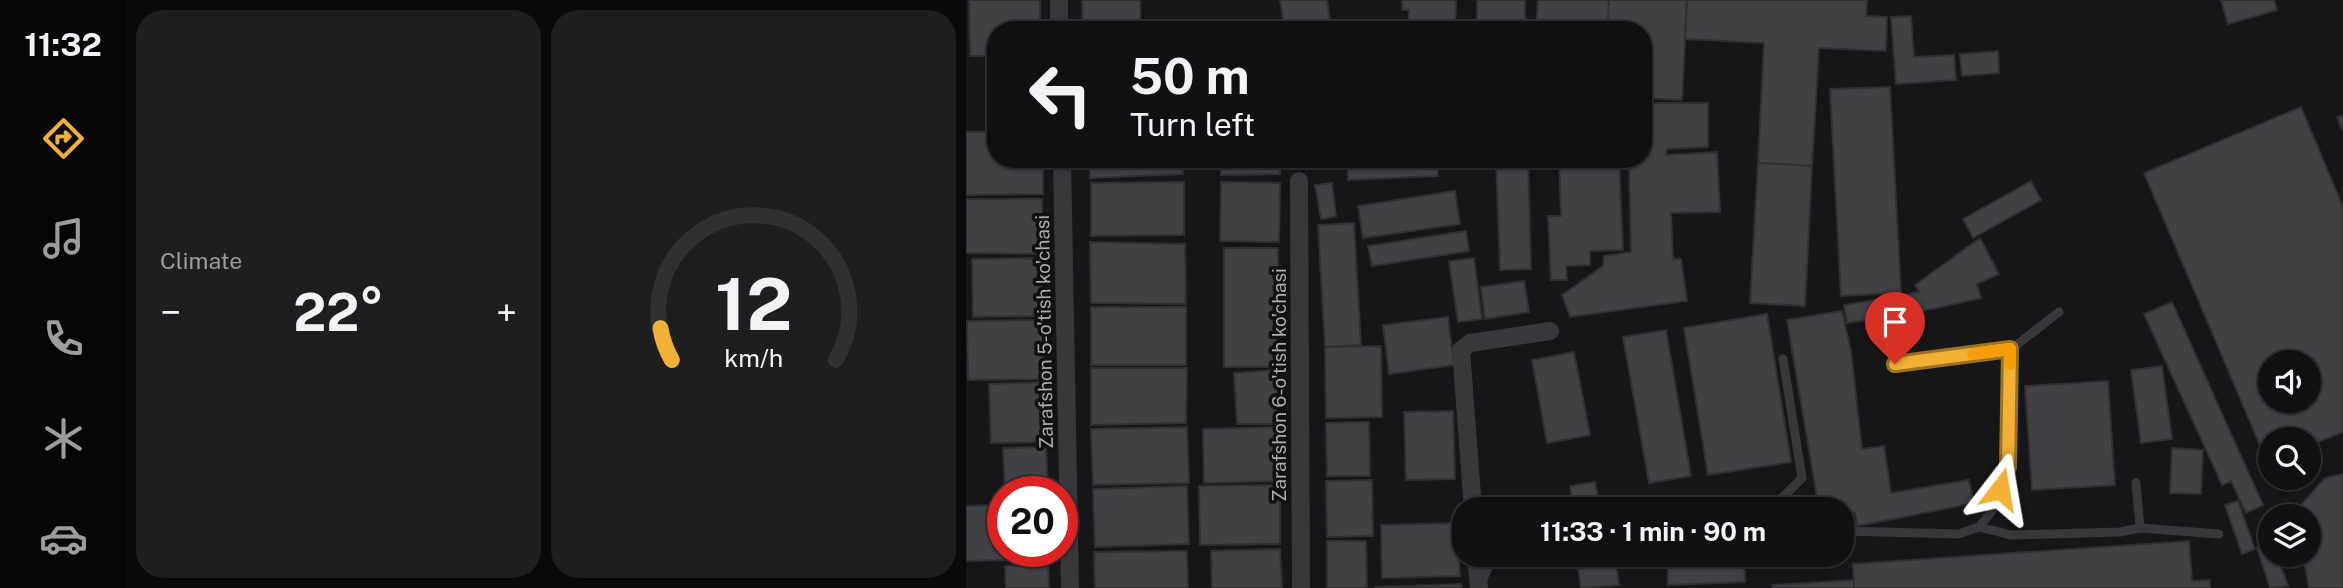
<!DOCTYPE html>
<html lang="en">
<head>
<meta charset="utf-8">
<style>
	:root { --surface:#101012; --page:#1e1e20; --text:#f1f3f6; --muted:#9c9d9f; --line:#303032; --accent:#f2b134 }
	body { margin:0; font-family:"Public Sans",sans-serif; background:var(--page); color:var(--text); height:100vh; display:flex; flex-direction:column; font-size:26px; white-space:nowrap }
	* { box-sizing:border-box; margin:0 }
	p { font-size:23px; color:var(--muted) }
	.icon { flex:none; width:38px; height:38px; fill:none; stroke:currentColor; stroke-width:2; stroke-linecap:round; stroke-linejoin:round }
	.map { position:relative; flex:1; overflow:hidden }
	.details { display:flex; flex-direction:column; gap:10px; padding:10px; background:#09090a; width:840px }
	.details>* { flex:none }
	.top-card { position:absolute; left:21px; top:21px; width:665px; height:147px; border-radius:28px; box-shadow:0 2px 5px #0004,0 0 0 2px var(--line); background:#101012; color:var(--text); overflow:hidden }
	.fabs { position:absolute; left:1292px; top:350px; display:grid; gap:14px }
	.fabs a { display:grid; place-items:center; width:63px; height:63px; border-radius:50%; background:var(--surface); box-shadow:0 2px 5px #0004,0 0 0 2px var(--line); font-size:35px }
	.speed { position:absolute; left:21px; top:476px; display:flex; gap:14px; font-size:35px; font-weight:700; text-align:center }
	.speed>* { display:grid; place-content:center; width:91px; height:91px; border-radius:50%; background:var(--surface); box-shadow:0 2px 5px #0004,0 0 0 2px var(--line); line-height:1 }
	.speed .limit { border:10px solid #d22; background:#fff; color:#111 }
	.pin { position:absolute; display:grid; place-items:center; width:60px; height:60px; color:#fff; margin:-72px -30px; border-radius:50% 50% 50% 0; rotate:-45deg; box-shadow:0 0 7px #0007 }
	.pin .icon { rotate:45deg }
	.me { position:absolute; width:77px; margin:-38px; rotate:14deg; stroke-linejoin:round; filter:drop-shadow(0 0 5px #0008) }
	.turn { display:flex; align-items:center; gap:24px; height:147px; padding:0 28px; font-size:32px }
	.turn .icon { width:91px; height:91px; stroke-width:2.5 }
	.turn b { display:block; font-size:49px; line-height:60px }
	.big { font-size:52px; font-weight:700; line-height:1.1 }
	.details .card { flex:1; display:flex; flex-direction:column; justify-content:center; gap:10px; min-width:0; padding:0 24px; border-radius:28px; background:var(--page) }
	.details .dial { align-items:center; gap:0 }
	.dial svg { height:182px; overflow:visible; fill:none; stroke:var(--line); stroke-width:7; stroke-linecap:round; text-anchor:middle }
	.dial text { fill:var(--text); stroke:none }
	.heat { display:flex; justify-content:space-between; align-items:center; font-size:38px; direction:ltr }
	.details .tiles { flex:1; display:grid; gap:10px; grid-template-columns:repeat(2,1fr) }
	.trip { position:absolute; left:486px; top:497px; width:402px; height:70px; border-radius:28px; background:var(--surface); box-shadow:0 2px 5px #0004,0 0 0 2px var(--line); font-weight:700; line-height:70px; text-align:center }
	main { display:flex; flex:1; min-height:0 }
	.menu { display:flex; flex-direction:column; width:126px; justify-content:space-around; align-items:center; background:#060607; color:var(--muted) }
	.menu .icon { width:49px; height:49px }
	.menu .current { color:var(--accent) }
	.menu b { font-size:32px; color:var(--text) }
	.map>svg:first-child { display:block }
</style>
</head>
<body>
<main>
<nav class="menu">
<b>11:32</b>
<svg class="icon current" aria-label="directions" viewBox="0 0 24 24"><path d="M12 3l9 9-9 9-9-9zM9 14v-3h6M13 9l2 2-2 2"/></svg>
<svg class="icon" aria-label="music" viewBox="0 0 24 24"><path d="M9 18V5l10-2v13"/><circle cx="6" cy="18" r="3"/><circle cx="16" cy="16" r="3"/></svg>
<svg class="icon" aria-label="phone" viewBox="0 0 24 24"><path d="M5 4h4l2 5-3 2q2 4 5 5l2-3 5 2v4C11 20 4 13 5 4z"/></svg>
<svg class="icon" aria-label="climate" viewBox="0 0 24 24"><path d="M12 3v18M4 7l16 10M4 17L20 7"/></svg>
<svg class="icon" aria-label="car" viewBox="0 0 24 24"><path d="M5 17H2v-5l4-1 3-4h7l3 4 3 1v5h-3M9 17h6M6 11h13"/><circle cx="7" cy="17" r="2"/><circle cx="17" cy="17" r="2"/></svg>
</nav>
<section class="details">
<div class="tiles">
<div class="card"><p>Climate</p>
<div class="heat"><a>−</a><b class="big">22°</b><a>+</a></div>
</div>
<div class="card dial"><svg viewBox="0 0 100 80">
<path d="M14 69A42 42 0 1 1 86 69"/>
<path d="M14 69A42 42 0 0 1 9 55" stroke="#f2b134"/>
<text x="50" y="56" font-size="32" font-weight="700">12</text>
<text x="50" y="72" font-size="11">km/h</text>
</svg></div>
</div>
</section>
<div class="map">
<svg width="1377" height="588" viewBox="0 0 1377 588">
	<rect width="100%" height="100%" fill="#161618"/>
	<!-- building -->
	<g fill="#404145" stroke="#303034" stroke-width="2" fill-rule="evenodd">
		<path d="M3,0H74V30H30V56H4Z"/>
		<path d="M116,0H174L175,30H117Z"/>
		<path d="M314,0H361L365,30H319Z"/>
		<path d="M436,0H490L489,30H442L443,10H436Z"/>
		<path d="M511,0H559V30L511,29Z"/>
		<path d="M572,0H643L642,30H570Z"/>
		<path d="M643,0H721L716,100L677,98V30H642Z"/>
		<path d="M721,0H901L900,16L921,17L920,51L853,48L846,166L792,163L798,43L719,39Z"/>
		<path d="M1255,0H1308L1311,10L1262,24Z"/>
		<path d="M945,16L948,57L988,55L990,80L930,84L925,17Z"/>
		<path d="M1032,51L1033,73L996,76L994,54Z"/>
		<path d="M21,61H30V127H24Z"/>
		<path d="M924,87L935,293L875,296L864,89Z"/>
		<path d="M677,103H742V147L701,149L700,155L751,152L754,212L705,213L707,259H715L721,301L604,317L596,295L637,266L638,256L665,252L663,159H677Z"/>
		<path d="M1335,107L1377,207V432L1342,446V439H1304V463L1302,464L1178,173ZM1304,362H1342V401H1304Z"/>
		<path d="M1377,115V131L1371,117Z"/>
		<path d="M0,132H30V159H77V194L0,195Z"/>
		<path d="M123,159H217V174L124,178Z"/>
		<path d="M254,159H313L314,174L255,175Z"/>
		<path d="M381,159H472V176L382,180Z"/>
		<path d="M530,159H562L565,269L534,270Z"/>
		<path d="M593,159H653L657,250L624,251V265L600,266L601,280H585L582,216H595Z"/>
		<path d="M792,163L846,166L839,306L784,303Z"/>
		<path d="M1065,181L1075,200L1007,238L997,219Z"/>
		<path d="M218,182V235L125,236V183Z"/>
		<path d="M255,182L314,183L313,242L254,241Z"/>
		<path d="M366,183L370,217L355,219L349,185Z"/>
		<path d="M489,191L494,224L397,238L392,206Z"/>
		<path d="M0,199H76V254L0,253Z"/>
		<path d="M388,223L395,345L359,347L352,225Z"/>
		<path d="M500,231L503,251L406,266L402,246Z"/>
		<path d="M1014,238L1033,274L1011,284L1015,298L966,309L881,323L878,305L953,292L949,285Z"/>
		<path d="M124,242L219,244L220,304L125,303Z"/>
		<rect x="258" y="248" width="54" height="119"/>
		<path d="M76,258L77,316L7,317L6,259Z"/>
		<path d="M508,258L516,319L492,322L483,261Z"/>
		<path d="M558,281L563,312L519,319L515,287Z"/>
		<path d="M1206,302L1297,505L1280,513L1265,481L1256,485L1178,314Z"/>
		<rect x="125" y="307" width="95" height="58"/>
		<path d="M876,311L885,351L896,449L918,446L925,493L1003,480L1008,503L891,526L889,513L877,515V509H853L821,320Z"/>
		<path d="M801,314L825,462L742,475L718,328Z"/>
		<path d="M482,317L488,365L423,374L417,325Z"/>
		<path d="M77,320L78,379L2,380L1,321Z"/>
		<path d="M700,330L725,476L683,483L657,337Z"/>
		<path d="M415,346L416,417L360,418L359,347Z"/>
		<path d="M608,352L624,435L581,443L566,360Z"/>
		<path d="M1196,366L1206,439L1175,443L1165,370Z"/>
		<path d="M125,368H221L220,423L125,425Z"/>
		<path d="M310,370L313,424H271L268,373Z"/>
		<path d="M1142,381L1149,485L1066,490L1059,386Z"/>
		<path d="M78,382L80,442L25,443L23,384Z"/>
		<path d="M487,411L489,479L440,480L438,412Z"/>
		<path d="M403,422L404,476H361L360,423Z"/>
		<path d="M221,427L223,483L127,485L125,429Z"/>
		<path d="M313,427L314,481L238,483L237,429Z"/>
		<path d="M80,447L82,492H39L37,448Z"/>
		<path d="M1206,448L1237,450L1235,494L1204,493Z"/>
		<path d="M1377,474V588H1343L1337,555H1342V516H1329V512L1359,478Z"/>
		<path d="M406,480L407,536L361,537L360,481Z"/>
		<path d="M629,482L633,503L607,508L604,486Z"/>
		<path d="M314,485V544L234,545L233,486Z"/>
		<path d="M221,486L223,544L129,547L127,489Z"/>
		<path d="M1272,501L1289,549L1276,554L1259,505Z"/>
		<path d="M37,505V551H83V559L0,561V506Z"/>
		<path d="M491,523L494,576L416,578L415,525Z"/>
		<path d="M361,541H400L401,588H361Z"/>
		<path d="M1223,541L1226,581L1244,580V588H888L887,564Z"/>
		<path d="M1304,544V555H1311L1322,586L1304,588L1291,548Z"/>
		<path d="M314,549L316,588H246L245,551Z"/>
		<path d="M221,551L222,588H129L128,552Z"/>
		<path d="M610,555H649L653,585L615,588Z"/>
		<path d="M701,555H778L779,582L702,585Z"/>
		<path d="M82,565L83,588H40L39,566Z"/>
		<path d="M888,580V588H807L806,585Z"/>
		<path d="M495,584L496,588H409V587Z"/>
	</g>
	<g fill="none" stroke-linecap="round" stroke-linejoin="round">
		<!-- service -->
		<g stroke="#37383d" stroke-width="9">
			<path d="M929,364L1044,350"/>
			<path d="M1170,483L1174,528"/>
			<path d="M797,509L817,497L836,478L817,359"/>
			<path d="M1013,527L1045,535L1154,532L1174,528L1253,534"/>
			<path d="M877,531L993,534L1013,527L1026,511L1042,467L1044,350L1093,312"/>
			<path d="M515,583L528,555"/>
		</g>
		<!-- minor -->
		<g stroke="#37383d" stroke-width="18">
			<path d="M93,0V30"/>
			<path d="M96,159L104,588"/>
			<path d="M333,181L335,588"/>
			<path d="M507,509L495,350L504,343L584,331"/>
			<path d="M510,555L513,588"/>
		</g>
	</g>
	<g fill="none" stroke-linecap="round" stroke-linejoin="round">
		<defs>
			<path id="route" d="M929,364L1044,349L1042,467L1034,489"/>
		</defs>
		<!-- route casing -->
		<use href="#route" stroke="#9d7322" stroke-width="18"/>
		<!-- route -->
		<use href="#route" stroke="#f2b134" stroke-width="12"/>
		<!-- slow -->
		<path stroke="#f59e0b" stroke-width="12" d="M1007,354L1044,349V364"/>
	</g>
	<g text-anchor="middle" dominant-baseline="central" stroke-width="7" stroke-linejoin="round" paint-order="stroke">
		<!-- street labels -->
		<g font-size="19" fill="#a8adb8" stroke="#111113">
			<text transform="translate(78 332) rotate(-91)">Zarafshon 5-o'tish ko'chasi</text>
			<text transform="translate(313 385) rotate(-90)">Zarafshon 6-o'tish ko'chasi</text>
		</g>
	</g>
</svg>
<div class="fabs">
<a><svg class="icon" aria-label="sound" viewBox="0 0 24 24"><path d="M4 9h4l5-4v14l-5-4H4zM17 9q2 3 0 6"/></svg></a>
<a><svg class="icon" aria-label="search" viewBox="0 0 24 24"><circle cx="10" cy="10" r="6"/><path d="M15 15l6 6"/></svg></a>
<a><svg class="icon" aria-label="layers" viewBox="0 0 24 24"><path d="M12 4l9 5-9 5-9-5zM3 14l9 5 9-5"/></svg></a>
</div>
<div class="speed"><div class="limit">20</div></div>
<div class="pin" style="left:929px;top:364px;background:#d93025"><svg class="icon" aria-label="arrive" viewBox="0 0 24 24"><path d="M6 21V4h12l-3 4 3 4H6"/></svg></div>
<svg class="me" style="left:1034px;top:489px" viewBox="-20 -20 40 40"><path d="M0-17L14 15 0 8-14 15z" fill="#f2b134" stroke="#fff" stroke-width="4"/></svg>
<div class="trip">11:33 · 1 min · 90 m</div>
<div class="top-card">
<div class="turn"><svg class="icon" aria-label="left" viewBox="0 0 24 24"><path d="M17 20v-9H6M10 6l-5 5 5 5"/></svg><div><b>50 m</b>Turn left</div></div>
</div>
</div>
</main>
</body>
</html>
